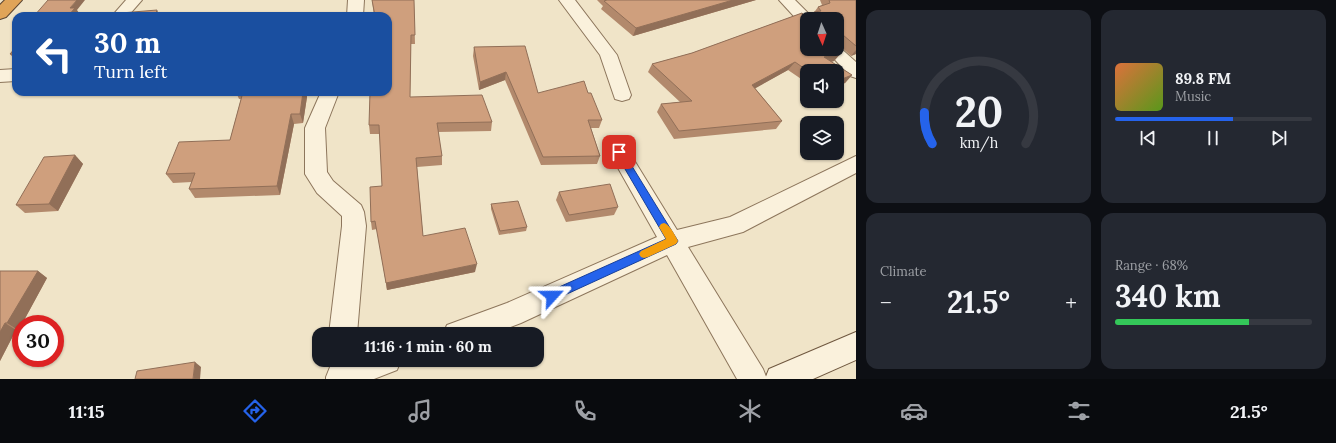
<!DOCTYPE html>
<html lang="en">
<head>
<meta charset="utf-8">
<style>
	:root { --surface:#171b24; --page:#242831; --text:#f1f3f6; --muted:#9ea1a6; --line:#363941; --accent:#2563eb }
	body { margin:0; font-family:Lora,serif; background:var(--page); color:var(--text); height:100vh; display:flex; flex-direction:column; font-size:15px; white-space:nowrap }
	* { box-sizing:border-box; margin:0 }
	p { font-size:13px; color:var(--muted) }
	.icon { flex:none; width:22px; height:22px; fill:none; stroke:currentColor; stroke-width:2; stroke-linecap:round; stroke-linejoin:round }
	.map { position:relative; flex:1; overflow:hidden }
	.side { display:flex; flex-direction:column; gap:10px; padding:10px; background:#0d0f14; width:480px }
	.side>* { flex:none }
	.guide { position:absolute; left:12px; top:12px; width:380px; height:84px; border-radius:12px; box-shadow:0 1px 3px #0004; background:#1a4fa0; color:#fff; overflow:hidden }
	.needle { width:26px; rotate:177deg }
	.tools { position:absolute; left:800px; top:12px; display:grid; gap:8px }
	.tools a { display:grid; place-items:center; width:44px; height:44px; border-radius:8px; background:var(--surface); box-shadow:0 1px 3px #0004; font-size:20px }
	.speed { position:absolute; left:12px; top:315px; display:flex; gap:8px; font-size:20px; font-weight:700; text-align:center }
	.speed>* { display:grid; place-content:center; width:52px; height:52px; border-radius:50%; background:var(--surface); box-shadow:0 1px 3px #0004; line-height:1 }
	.speed .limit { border:6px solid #d22; background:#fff; color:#111 }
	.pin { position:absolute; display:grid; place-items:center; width:34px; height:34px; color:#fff; margin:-17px; border-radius:8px; box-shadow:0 2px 6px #0006 }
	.me { position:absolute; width:44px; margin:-22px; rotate:66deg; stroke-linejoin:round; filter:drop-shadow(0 0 3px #0008) }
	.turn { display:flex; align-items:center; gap:14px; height:84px; padding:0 16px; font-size:18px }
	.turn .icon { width:52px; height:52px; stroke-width:2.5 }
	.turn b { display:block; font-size:28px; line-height:34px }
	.big { font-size:30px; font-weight:700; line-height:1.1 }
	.side .tile { flex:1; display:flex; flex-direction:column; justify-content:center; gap:6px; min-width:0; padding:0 14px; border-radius:12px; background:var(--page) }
	.side .dial { align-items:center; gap:0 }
	.dial svg { height:104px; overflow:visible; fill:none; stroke:var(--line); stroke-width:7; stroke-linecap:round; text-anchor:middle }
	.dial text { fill:var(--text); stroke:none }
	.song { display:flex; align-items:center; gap:12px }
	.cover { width:48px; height:48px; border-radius:6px; background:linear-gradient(135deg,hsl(20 70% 55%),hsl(90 70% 35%)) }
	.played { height:4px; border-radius:2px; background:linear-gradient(90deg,var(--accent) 60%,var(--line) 60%) }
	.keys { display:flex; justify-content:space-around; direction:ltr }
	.heat { display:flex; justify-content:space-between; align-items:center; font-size:22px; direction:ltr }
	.charge { height:6px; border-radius:3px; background:linear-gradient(90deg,#34c759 68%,var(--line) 0) }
	.side .tiles { flex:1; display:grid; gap:10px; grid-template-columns:repeat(2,1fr) }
	.trip { position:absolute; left:312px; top:327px; width:232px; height:40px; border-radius:12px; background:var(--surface); box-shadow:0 1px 3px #0004; font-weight:700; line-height:40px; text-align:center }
	.menu { display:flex; height:64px; justify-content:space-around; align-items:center; background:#090b0e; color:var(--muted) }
	.menu .icon { width:28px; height:28px }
	.menu .active { color:var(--accent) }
	.menu b { font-size:18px; color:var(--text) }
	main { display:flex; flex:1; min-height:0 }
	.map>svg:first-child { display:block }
</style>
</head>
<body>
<main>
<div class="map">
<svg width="856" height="379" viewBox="0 0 856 379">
	<rect width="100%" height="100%" fill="#f0e4c8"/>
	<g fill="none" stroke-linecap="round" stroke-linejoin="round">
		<defs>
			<g id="street">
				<path d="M126,0H142L128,16H112Z"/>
				<path d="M348,0H364L363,16H347Z"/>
				<path d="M559,0H575L617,55L631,95L629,99L622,101L615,99L600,55Z"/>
				<path d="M779,0H795L814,19H807V26L801,24Z"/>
				<path d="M837,45L856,62V78L850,76L825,49H837Z"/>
				<path d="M16,69V81L0,82V70Z"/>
				<path d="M321,92H339L325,128L327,172L333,181L361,205L364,212L366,226L357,334H329L342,226V216L317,193L305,174V128Z"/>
				<path d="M619,144L626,147L677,230L730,217L856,156V173L743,232L688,247L763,369L767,379H737L667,255L521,323L492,334H443L447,325L507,303L657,237L609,152L612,147Z"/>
				<path d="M347,360H401L397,370L374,379H326V377L330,367Z"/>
			</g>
			<path id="secondary" d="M856,332V360L813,379H765L769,369Z"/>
			<path id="highway" d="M5,0H22L6,17L0,19V5Z"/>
		</defs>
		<!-- street casing -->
		<use href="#street" stroke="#8d765c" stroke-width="2"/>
		<!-- secondary casing -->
		<use href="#secondary" stroke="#6f573f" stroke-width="2"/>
		<!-- highway casing -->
		<use href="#highway" stroke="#5b4430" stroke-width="2"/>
		<!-- street -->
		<use href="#street" fill="#faf1dc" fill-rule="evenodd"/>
		<!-- secondary -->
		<use href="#secondary" fill="#faf1dc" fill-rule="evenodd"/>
		<!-- highway -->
		<use href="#highway" fill="#e0a458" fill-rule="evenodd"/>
	</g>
	<!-- wall -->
	<g fill="#b2896c">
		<path d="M372,0H414L415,44H411L410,97L492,122L491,131L438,132L442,156V165L417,167L423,236L475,272L387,290L377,229L372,230L371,222L382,186L380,134H370L369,125L388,16H374Z"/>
		<path d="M597,0H756L633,36L601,9L603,6Z"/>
		<path d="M820,0H856V54L851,56L838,44L837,46V19H807V49H837L841,53L834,61L831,62L852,75L845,83L837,86V71H807V83L788,70L755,88L782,121L776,129L674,139L657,112L661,104L680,102L648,72L652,64L692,53L802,13L806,17L810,18L818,7L822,5Z"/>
		<path d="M16,47V60H15L10,54Z"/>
		<path d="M474,47L538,93H588L602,120L599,128H591L600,156L597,164L541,165L505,80L479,90L473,56Z"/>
		<path d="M236,92H306L307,97L303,123L294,124L280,195L195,198L189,189L192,182L173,183L166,174L230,140L241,99H239Z"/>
		<path d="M75,155L83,164L58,211L25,213L16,205Z"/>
		<path d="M559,192L618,207L614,215L566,222L556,200Z"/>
		<path d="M491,204L527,227L526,231L499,235L491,209Z"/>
		<path d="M0,271H38L47,278L22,324H21L18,330H16L0,361Z"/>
	</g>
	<!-- shaded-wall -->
	<g fill="#916f58">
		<path d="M77,0H85L77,10L79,13L77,16H68L70,8Z"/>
		<path d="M733,0H756L633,36L636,28Z"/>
		<path d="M157,10L160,16H155Z"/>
		<path d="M856,50V54L851,56Z"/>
		<path d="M841,53L834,61L817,66L824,57Z"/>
		<path d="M795,62L788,70L747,93L752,85Z"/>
		<path d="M506,72L505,80L479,90L480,82Z"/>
		<path d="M852,75L845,83L837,86V81Z"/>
		<path d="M303,92H306L307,97L303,123L300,114Z"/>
		<path d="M291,114L294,124L280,195L277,186Z"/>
		<path d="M75,155L83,164L58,211L49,204Z"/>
		<path d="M477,264L475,272L387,290L386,283Z"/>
		<path d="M38,271L47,278L22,324H21L18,330L7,323Z"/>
		<path d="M5,323L16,330L0,361V332Z"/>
		<path d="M195,362L201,367L200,379H193Z"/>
	</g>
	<!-- building -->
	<g fill="#cf9f7d" stroke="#916f58">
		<path d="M48,0H77L70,8H75L68,16H34Z"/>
		<path d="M372,0H414L415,35H411L410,97L482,95L492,122L437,123L442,156L416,158L423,236L465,228L477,264L386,283L375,221L371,222L370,187L382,186L379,125H369L370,92H388V16H375Z"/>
		<path d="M607,0H733L636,28L604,1Z"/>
		<path d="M829,0H856V46L843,35L842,39H837V19H814V12L821,11L818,7L830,3Z"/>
		<path d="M157,10L155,16H119L121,13Z"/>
		<path d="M802,13L806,17L813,19H807V49H837L841,53L824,57L852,75L837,81V71H808L795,62L752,85L782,121L679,131L661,104L692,101L652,64L692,53Z"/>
		<path d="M525,46L538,93L584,81L588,93H591L602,120H588L600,156L543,157L506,72L480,82L474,47Z"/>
		<path d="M16,47V54H10Z"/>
		<path d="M243,92H303L300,114H291L277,186L189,189L195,173L166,174L179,142L230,140Z"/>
		<path d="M75,155L49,204L16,205L44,157Z"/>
		<path d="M610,184L618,207L569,215L559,192Z"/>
		<path d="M518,201L527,227L500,231L491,204Z"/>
		<path d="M0,271H38L7,323H5L0,332Z"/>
		<path d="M195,362L193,379H135L137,371Z"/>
	</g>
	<!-- route -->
	<path fill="#2563eb" stroke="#184099" d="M619,149L622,150L678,241L676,244L556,299L552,300L548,299L546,296L548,292L666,239L615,152Z"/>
	<!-- slow -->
	<path fill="#f59e0b" d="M664,223C670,225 675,235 678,241L676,244L648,257L644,258L641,257L639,254L641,251L666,239L659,227L661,224Z"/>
</svg>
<div class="tools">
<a><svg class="needle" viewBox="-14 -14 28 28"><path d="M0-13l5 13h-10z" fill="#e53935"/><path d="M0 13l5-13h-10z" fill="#9ea1a6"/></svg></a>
<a><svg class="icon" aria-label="sound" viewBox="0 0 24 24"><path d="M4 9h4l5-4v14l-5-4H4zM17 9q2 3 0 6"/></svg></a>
<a><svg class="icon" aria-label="layers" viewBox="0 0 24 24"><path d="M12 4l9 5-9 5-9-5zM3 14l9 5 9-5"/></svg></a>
</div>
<div class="speed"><div class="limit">30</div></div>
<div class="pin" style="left:619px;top:152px;background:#d93025"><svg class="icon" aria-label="arrive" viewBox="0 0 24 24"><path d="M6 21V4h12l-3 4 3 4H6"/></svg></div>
<svg class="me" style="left:552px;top:296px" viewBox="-20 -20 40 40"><path d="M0-17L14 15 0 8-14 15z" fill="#2563eb" stroke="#fff" stroke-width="4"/></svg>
<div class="trip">11:16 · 1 min · 60 m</div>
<div class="guide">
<div class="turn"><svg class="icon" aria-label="left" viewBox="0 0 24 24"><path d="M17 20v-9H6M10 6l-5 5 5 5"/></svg><div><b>30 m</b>Turn left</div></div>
</div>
</div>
<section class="side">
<div class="tiles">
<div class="tile dial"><svg viewBox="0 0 100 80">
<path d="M14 69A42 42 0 1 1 86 69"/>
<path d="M14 69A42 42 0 0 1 8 45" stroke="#2563eb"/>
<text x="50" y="56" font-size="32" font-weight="700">20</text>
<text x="50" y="72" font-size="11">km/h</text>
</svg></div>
<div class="tile">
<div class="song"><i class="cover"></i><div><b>89.8 FM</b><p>Music</p></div></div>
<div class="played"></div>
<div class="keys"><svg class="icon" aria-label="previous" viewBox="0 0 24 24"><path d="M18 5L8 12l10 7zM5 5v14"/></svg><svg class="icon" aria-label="pause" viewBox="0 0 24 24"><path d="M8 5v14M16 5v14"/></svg><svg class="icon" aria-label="next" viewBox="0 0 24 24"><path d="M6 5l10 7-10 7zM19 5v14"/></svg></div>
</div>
<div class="tile"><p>Climate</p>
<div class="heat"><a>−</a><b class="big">21.5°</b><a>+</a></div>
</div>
<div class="tile"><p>Range · 68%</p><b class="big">340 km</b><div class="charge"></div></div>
</div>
</section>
</main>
<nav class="menu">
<b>11:15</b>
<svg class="icon active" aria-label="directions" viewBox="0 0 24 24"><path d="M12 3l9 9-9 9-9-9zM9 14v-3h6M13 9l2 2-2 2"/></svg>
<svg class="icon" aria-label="music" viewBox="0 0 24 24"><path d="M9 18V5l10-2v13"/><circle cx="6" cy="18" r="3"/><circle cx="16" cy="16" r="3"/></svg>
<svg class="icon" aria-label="phone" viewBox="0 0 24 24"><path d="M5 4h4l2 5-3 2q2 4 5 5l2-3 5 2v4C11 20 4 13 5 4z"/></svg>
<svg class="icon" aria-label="climate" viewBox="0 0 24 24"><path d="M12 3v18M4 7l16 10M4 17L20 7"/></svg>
<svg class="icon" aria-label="car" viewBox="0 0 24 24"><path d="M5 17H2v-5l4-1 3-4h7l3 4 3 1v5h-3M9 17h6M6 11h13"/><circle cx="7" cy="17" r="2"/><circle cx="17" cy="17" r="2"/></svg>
<svg class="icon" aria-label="filters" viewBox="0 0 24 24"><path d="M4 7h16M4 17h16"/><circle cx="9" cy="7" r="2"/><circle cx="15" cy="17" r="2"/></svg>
<b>21.5°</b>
</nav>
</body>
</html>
